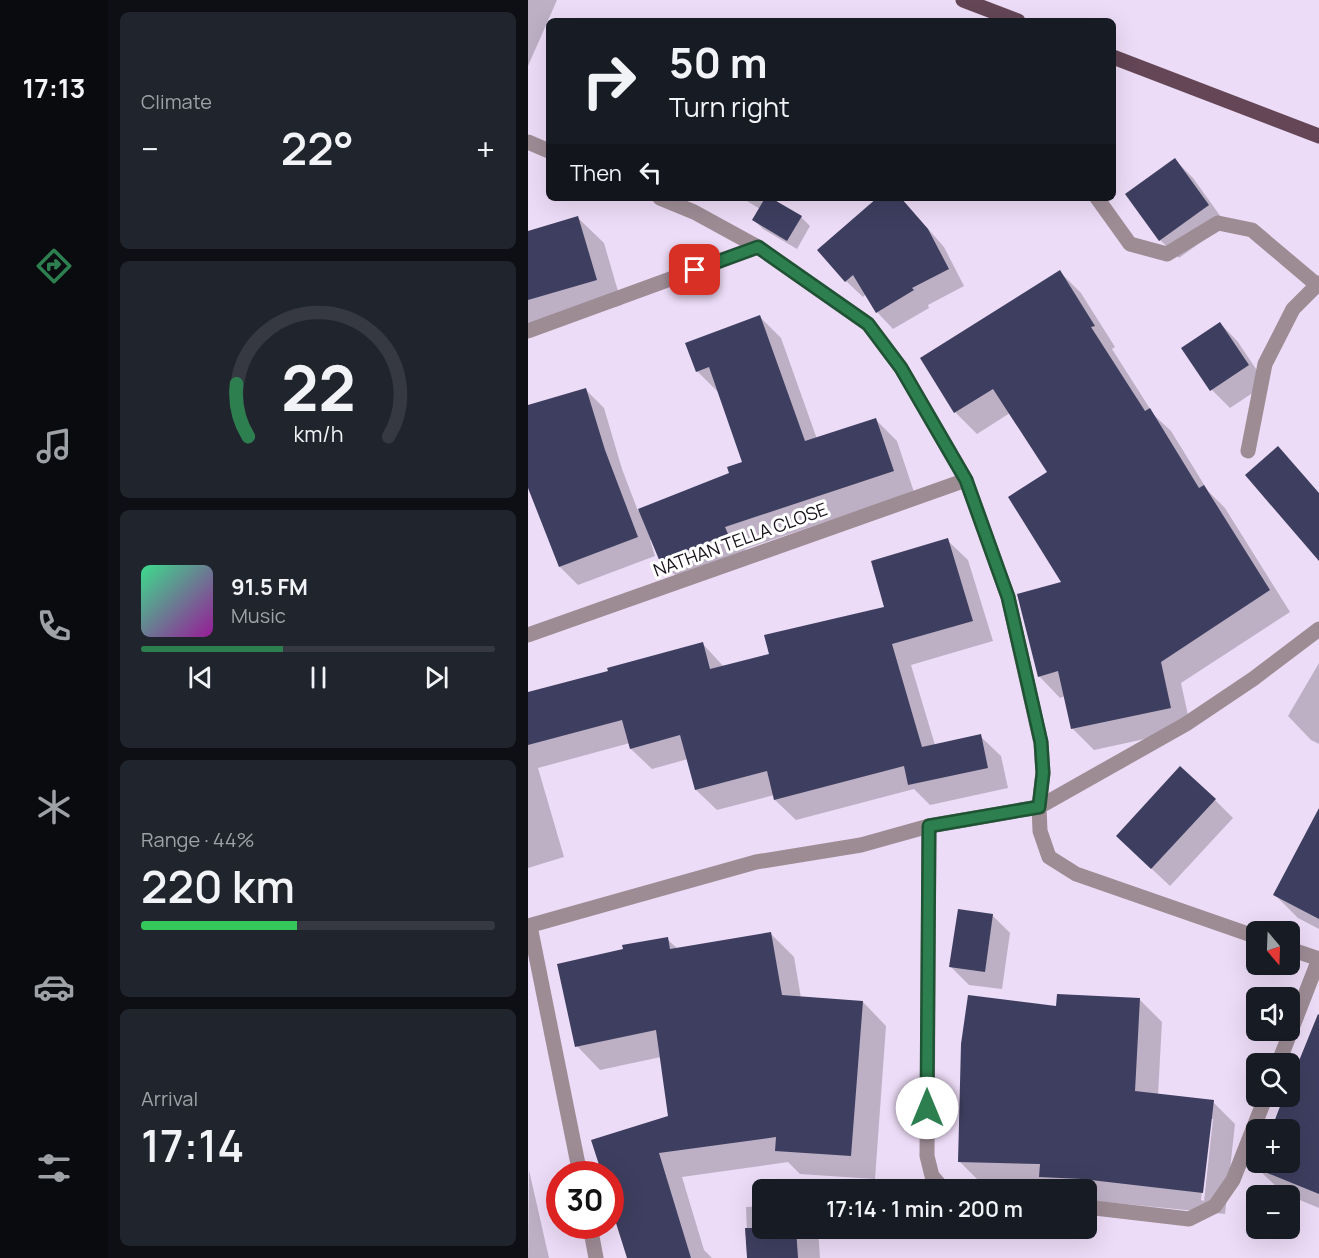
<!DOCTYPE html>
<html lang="en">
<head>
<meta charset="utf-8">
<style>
	:root { --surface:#171b24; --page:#20242c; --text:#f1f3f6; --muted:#9ea1a6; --line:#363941; --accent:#2e7f50 }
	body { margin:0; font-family:Manrope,sans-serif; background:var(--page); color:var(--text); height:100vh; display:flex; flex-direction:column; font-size:22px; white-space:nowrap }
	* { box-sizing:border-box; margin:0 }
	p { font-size:20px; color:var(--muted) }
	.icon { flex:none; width:33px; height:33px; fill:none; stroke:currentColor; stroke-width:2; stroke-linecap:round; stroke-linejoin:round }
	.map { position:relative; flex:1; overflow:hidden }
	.panel { display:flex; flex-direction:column; gap:12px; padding:12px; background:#0d0f14; width:420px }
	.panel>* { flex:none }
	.hud { position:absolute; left:18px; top:18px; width:570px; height:183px; border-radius:9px; box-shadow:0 6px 24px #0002; background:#171b24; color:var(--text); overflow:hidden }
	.needle { width:39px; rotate:161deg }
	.tools { position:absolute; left:718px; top:921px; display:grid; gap:12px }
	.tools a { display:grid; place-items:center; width:54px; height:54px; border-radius:9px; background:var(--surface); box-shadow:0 6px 24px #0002; font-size:30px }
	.speed { position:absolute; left:18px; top:1161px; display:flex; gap:12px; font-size:30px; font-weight:700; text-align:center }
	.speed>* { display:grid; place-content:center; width:78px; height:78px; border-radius:50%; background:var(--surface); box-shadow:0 6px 24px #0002; line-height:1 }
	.speed .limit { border:9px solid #d22; background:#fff; color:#111 }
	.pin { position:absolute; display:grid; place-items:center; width:51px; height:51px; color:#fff; margin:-26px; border-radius:12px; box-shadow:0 3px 9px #0006 }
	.me { position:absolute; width:66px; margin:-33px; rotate:0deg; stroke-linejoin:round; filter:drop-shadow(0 0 4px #0008) }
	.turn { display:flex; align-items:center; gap:21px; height:126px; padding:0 24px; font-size:27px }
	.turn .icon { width:78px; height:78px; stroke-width:2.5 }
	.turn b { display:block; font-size:42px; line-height:51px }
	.then { display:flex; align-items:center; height:57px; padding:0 24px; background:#0003; gap:12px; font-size:22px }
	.big { font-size:45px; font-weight:600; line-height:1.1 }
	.panel .tile { flex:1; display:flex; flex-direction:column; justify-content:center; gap:9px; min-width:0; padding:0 21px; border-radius:9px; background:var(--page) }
	.panel .dial { align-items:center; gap:0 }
	.dial svg { height:156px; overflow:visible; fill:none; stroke:var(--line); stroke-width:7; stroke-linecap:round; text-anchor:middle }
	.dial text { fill:var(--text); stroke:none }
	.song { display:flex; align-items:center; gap:18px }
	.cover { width:72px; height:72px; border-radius:9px; background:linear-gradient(135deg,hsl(150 70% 55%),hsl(300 70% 35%)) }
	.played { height:6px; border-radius:3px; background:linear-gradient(90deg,var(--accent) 40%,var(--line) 40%) }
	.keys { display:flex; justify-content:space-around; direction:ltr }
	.heat { display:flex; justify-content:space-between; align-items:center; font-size:33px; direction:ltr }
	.charge { height:9px; border-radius:4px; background:linear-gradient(90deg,#34c759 44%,var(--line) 0) }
	.trip { position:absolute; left:224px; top:1179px; width:345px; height:60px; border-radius:9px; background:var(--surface); box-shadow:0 6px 24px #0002; font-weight:600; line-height:60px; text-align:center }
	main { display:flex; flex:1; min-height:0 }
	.menu { display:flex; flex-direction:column; width:108px; justify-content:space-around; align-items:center; background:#090b0e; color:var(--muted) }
	.menu .icon { width:42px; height:42px }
	.menu .on { color:var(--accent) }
	.menu b { font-size:27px; color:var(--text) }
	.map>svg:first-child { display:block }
</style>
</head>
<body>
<main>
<nav class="menu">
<b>17:13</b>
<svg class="icon on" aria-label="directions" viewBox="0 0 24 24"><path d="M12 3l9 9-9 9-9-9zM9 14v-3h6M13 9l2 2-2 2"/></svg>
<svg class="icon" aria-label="music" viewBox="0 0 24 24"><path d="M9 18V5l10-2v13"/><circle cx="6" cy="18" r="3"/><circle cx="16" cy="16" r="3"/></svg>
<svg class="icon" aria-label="phone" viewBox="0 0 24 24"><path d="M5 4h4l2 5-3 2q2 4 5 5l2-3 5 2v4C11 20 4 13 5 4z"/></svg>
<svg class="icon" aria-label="climate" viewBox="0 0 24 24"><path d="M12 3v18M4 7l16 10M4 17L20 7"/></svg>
<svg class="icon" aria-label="car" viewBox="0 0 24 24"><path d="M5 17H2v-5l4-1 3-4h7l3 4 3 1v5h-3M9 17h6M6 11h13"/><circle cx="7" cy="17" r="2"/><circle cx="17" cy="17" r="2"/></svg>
<svg class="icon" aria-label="filters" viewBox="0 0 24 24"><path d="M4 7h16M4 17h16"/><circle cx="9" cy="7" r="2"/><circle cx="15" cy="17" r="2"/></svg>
</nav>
<section class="panel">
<div class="tile"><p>Climate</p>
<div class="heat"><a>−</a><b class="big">22°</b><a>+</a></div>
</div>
<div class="tile dial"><svg viewBox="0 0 100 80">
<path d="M14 69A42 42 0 1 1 86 69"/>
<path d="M14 69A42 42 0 0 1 8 42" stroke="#2e7f50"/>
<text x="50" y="56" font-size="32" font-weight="700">22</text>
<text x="50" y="72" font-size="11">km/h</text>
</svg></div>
<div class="tile">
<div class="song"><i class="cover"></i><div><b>91.5 FM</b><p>Music</p></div></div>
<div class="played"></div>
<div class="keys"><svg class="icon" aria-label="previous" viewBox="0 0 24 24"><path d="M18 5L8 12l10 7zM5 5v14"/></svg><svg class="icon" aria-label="pause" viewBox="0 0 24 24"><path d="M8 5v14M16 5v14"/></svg><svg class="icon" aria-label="next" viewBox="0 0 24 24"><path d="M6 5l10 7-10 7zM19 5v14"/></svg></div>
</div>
<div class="tile"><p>Range · 44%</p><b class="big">220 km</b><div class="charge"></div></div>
<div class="tile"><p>Arrival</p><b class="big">17:14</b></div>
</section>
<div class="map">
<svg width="791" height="1258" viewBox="0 0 791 1258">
	<rect width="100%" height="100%" fill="#eddcf7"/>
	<!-- shadow -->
	<g fill="#0003" fill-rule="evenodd">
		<path d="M0,0H29L0,66Z"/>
		<path d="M647,160L665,178L698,224L651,258L632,240Z"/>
		<path d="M214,198H251L248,203L273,217L282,226L269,249L235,229L226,220L232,209Z"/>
		<path d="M352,198H372L379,205L416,247L436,286L400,305L401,308L365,329L349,312L338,294L335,297L318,281Z"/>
		<path d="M50,218L76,243L94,305L0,333V232Z"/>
		<path d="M532,272L553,293L587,347L584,349L626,415L643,431L680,491L697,508L762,612L653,683L663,729L566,750L544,728L537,696L532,698L511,676L535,583L521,473L482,413L449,434L427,412L394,358Z"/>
		<path d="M232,317L253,338L289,439L347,419L369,441L386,492L217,549L220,556L155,583L134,562L124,539L122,540L127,556L50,585L32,567L0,483V407L58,390L76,408L94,469L110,511L203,474L216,463L190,392L169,371Z"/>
		<path d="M692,323L710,342L738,384L702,408L684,390L655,348Z"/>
		<path d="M419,540L440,560L465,641L383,665L407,745L452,736L473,756L480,788L402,805L386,789L268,820L247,800L246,795L189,810L168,790L160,759L124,769L103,749L102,743L10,768L36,857L0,868V693L82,672L174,643L196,667L243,655L358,608Z"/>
		<path d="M791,663V744L783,740L760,716Z"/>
		<path d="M687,800L705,818L642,886L608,854Z"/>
		<path d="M791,811V929L770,918L746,894Z"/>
		<path d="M464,915L482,933L474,989L441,985L422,966Z"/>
		<path d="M242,933L266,957L273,998L335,1002L358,1026L347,1179L272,1174L260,1162L154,1177L176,1250L184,1258H100L82,1174H75L65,1141L142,1117L133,1057L72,1070L49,1046L139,939L150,949Z"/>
		<path d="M612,1000L634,1022L630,1095L685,1102L707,1124L697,1214L558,1200V1190H526L521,1185L453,1183L431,1161L529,1008ZM682,1119H685L676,1201L673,1200Z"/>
		<path d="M791,1036V1208L755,1193L729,1168L762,1162V1087Z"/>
		<path d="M1,1170L21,1258H0Z"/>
		<path d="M234,1206V1228L290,1229L292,1258H220L218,1207Z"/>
	</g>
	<!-- building -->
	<g fill="#3e3f60">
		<path d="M647,158L681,205L631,241L597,194Z"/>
		<path d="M237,198H243L274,216L259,241L224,220Z"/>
		<path d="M349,198H373L400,229L421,269L384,288L386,290L348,313L325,275L317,282L289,250Z"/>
		<path d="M50,216L69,280L0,300V231Z"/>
		<path d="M532,270L567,326L563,327L617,411L622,408L671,488L676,485L742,590L633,662L643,708L543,729L530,671L510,677L489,594L533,582L480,497L519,472L465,389L426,413L392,358Z"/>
		<path d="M232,315L277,441L348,418L366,471L197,527L200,534L132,562L110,509L201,473L199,467L214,462L181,367L168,372L157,343Z"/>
		<path d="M692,322L721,365L682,391L653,348Z"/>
		<path d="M58,388L77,450L110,537L31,567L0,488V405Z"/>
		<path d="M750,446L791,493V561L717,475Z"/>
		<path d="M420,538L445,621L364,644L394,747L453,734L460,768L380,785L376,766L246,800L239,771L167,790L152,735L102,749L94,720L0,745V692L80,671L79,668L175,642L182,669L241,654L236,635L356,607L343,561Z"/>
		<path d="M652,766L688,799L623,869L588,836Z"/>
		<path d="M791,808V919L745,895Z"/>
		<path d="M430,909L465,914L457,972L421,967Z"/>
		<path d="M243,932L254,995L335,1001L323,1156L247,1151L248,1137L131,1153L163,1258H99L82,1204V1174H74L63,1140L140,1116L128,1030L47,1047L29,964L95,949L94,945L140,937L142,949Z"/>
		<path d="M529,994L612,998L607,1091L686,1100L675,1193L554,1179L511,1177L512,1164L430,1162L433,1044L440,995L528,1006Z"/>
		<path d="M790,1014L791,1015V1194L727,1168L729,1162H762V1130H743L756,1096H762V1083Z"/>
		<path d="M217,1228H268L270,1258H219Z"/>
	</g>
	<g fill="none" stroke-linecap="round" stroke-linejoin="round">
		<!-- minor -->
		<g stroke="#9e8c95" stroke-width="15">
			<path d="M0,142L21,151"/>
			<path d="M132,198L166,212L230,247L340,324L373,368L438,480L480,597L513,743L515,773L511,807L512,831L521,857L548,874L729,937"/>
			<path d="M569,198L602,244L639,254L690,223L724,230L789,285"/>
			<path d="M0,331L230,247"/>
			<path d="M720,451L737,364L765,309L791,283"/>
			<path d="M0,635L438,480"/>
			<path d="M401,826L399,1156L404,1176L416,1190"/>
			<path d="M0,926L228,862L333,845L401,826L511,807L658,724L725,679L791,629"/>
			<path d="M2,926L52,1174"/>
			<path d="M762,949L791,959"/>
			<path d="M750,1064L791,959"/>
			<path d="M558,1207L661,1219L687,1206L705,1180L738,1096"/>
			<path d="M62,1226L68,1258"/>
		</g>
		<!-- major -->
		<g stroke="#644656" stroke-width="15">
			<path d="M435,0L490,21"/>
			<path d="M585,57L791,136"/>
		</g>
	</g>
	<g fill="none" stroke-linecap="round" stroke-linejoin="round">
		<defs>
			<path id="route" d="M167,270L230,247L340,324L373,368L438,480L480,597L499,680L513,742L515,773L511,807L401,826L399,1108"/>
		</defs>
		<!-- route casing -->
		<use href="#route" stroke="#1e5334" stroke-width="15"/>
		<!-- route -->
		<use href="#route" stroke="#2e7f50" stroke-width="10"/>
	</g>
	<g text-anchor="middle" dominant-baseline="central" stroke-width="6" stroke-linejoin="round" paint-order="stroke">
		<!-- street labels -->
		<g font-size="18" fill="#19131c" stroke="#fff">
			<text transform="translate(212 539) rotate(-20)">NATHAN TELLA CLOSE</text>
		</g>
	</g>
</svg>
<div class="tools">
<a><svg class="needle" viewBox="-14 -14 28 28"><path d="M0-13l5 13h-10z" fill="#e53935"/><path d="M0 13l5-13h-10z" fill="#9ea1a6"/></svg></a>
<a><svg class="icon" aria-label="sound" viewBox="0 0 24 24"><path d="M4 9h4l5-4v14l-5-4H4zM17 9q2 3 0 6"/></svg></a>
<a><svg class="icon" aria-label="search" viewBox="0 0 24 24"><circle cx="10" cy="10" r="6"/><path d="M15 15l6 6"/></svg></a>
<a>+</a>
<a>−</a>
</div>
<div class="speed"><div class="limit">30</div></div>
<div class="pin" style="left:167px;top:270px;background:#d93025"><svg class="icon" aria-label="arrive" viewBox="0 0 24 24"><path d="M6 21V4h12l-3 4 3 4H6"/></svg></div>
<svg class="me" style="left:399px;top:1108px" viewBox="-20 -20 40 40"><circle r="19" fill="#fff"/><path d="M0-13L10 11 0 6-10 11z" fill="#2e7f50"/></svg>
<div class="trip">17:14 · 1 min · 200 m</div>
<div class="hud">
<div class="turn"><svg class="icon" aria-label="right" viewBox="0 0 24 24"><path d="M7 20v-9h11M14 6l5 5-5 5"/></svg><div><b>50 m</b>Turn right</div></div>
<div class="then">Then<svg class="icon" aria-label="left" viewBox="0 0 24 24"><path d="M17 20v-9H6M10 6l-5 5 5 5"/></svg></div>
</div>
</div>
</main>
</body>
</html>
